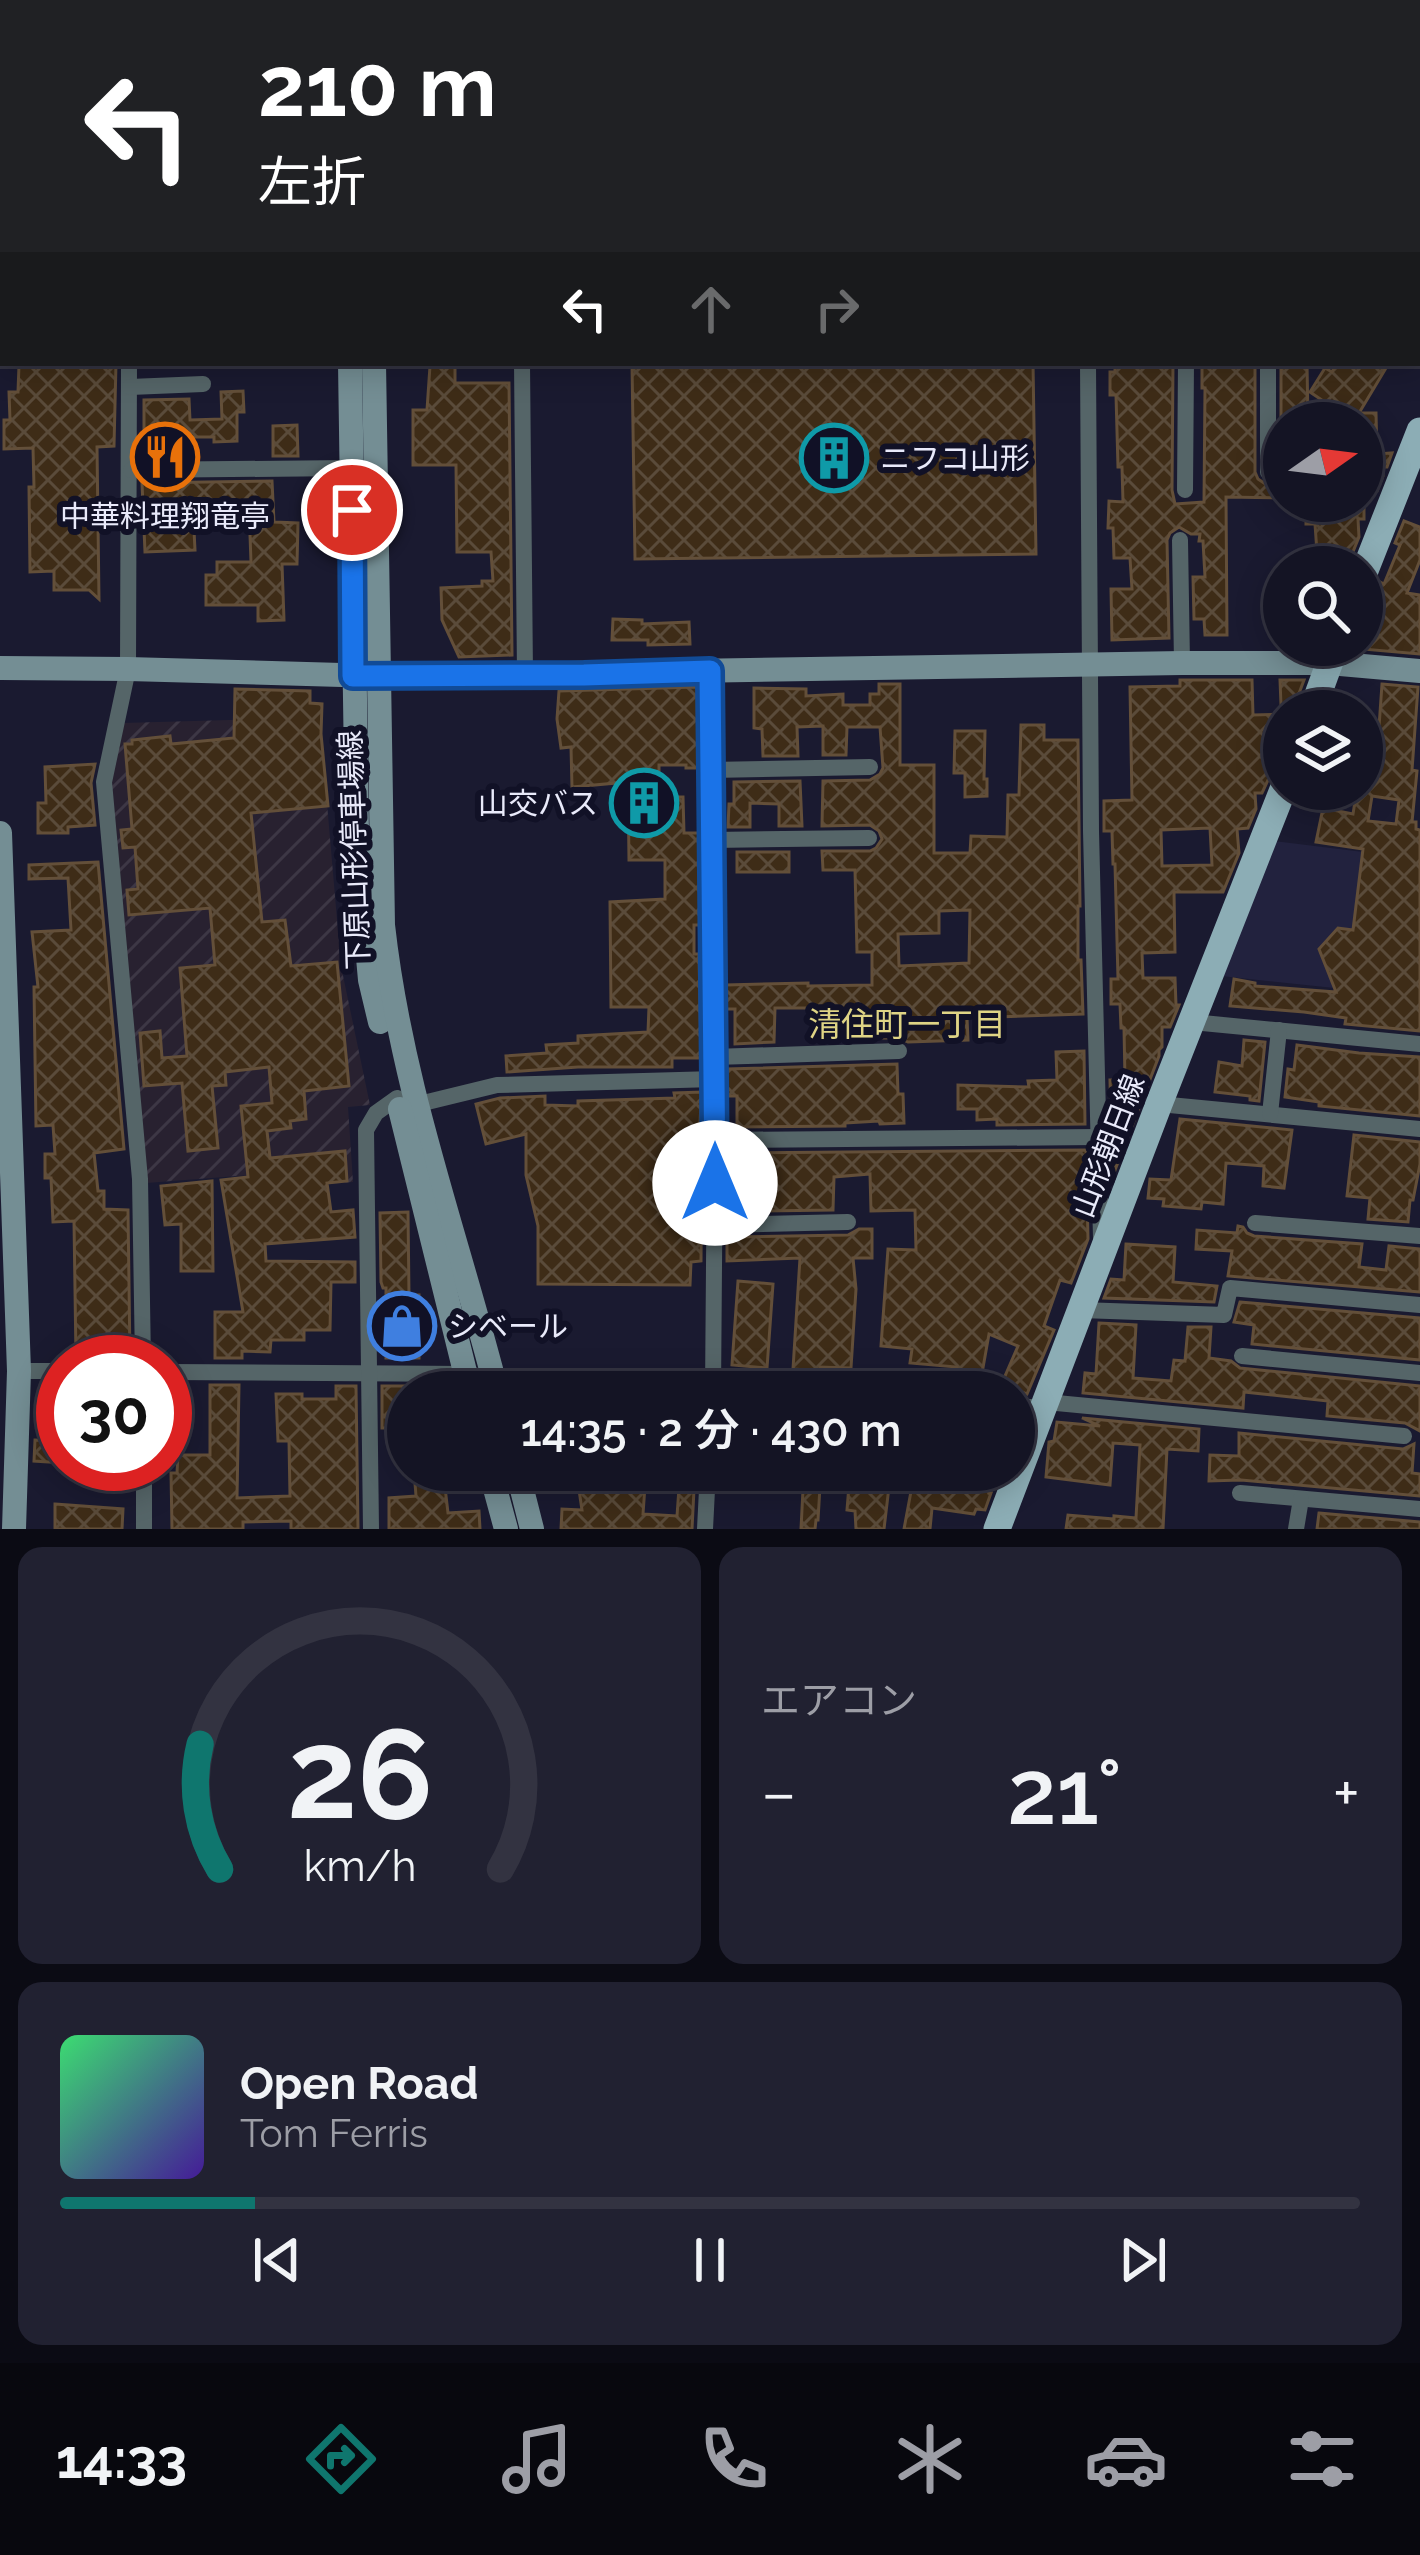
<!DOCTYPE html>
<html lang="ja">
<head>
<meta charset="utf-8">
<style>
	:root { --surface:#141424; --page:#212131; --text:#f1f3f6; --muted:#9d9ea6; --line:#333341; --accent:#0f766e }
	body { margin:0; font-family:Raleway,"Noto Sans JP",sans-serif; background:var(--page); color:var(--text); height:100vh; display:flex; flex-direction:column; font-size:45px; white-space:nowrap }
	* { box-sizing:border-box; margin:0 }
	p { font-size:39px; color:var(--muted) }
	.icon { flex:none; width:66px; height:66px; fill:none; stroke:currentColor; stroke-width:2; stroke-linecap:round; stroke-linejoin:round }
	.map { position:relative; height:1529px; overflow:hidden }
	.side { display:flex; flex-direction:column; gap:18px; padding:18px; background:#0b0b14; flex:1 }
	.side>* { flex:none }
	.top-card { position:absolute; left:0px; top:0px; width:1422px; height:366px; box-shadow:0 6px 30px #0003,0 0 0 3px var(--line); background:#202124; color:#fff; overflow:hidden }
	.needle { width:78px; rotate:76deg }
	.buttons { position:absolute; left:1263px; top:402px; display:grid; gap:24px }
	.buttons a { display:grid; place-items:center; width:120px; height:120px; border-radius:50%; background:var(--surface); box-shadow:0 6px 30px #0003,0 0 0 3px var(--line); font-size:60px }
	.speed { position:absolute; left:36px; top:1335px; display:flex; gap:24px; font-size:60px; font-weight:700; text-align:center }
	.speed>* { display:grid; place-content:center; width:156px; height:156px; border-radius:50%; background:var(--surface); box-shadow:0 6px 30px #0003,0 0 0 3px var(--line); line-height:1 }
	.speed .limit { border:18px solid #d22; background:#fff; color:#111 }
	.pin { position:absolute; display:grid; place-items:center; width:102px; height:102px; color:#fff; margin:-51px; border:6px solid #fff; border-radius:50%; box-shadow:0 3px 12px #0007 }
	.me { position:absolute; width:132px; margin:-66px; rotate:0deg; stroke-linejoin:round; filter:drop-shadow(0 0 9px #0008) }
	.turn { display:flex; align-items:center; gap:42px; height:252px; padding:0 60px; font-size:54px }
	.turn .icon { width:156px; height:156px; stroke-width:2.5 }
	.turn b { display:block; font-size:84px; line-height:102px }
	.lanes { display:flex; align-items:center; height:114px; padding:0 60px; background:#0003; justify-content:center; gap:60px; direction:ltr }
	.lanes .off { opacity:.35 }
	.big { font-size:90px; font-weight:600; line-height:1.1 }
	.side .tile { flex:1; display:flex; flex-direction:column; justify-content:center; gap:18px; min-width:0; padding:0 42px; border-radius:24px; background:var(--page) }
	.side .dial { align-items:center; gap:0 }
	.dial svg { height:312px; overflow:visible; fill:none; stroke:var(--line); stroke-width:7; stroke-linecap:round; text-anchor:middle }
	.dial text { fill:var(--text); stroke:none }
	.song { display:flex; align-items:center; gap:36px }
	.cover { width:144px; height:144px; border-radius:18px; background:linear-gradient(135deg,hsl(140 70% 55%),hsl(260 70% 35%)) }
	.played { height:12px; border-radius:6px; background:linear-gradient(90deg,var(--accent) 15%,var(--line) 15%) }
	.keys { display:flex; justify-content:space-around; direction:ltr }
	.heat { display:flex; justify-content:space-between; align-items:center; font-size:66px; direction:ltr }
	.side .tiles { flex:1; display:grid; gap:18px; grid-template-columns:1fr 1fr }
	.tile:last-child { grid-column:span 2 }
	.trip { position:absolute; left:387px; top:1371px; width:648px; height:120px; border-radius:60px; background:var(--surface); box-shadow:0 6px 30px #0003,0 0 0 3px var(--line); font-weight:600; line-height:120px; text-align:center }
	.dock { display:flex; height:192px; justify-content:space-around; align-items:center; background:#08080e; color:var(--muted) }
	.dock .icon { width:84px; height:84px }
	.dock .selected { color:var(--accent) }
	.dock b { font-size:54px; color:var(--text) }
	.map>svg:first-child { display:block }
</style>
</head>
<body>
<div class="map">
<svg width="1420" height="1529" viewBox="0 0 1420 1529">
	<defs>
		<pattern id="industrial-furrows" width="10" height="10" patternUnits="userSpaceOnUse" patternTransform="scale(3)"><rect width="10" height="10" fill="#282130"/><path d="M-1 1l2-2M0 10L10 0M9 11l2-2" fill="none" stroke="#3d3745"/></pattern>
		<pattern id="building-cross-hatch" width="8" height="8" patternUnits="userSpaceOnUse" patternTransform="scale(3)"><rect width="8" height="8" fill="#3e2c17"/><path d="M0 0l8 8M0 8l8-8" fill="none" stroke="#5a4b3a"/></pattern>
	</defs>
	<rect width="100%" height="100%" fill="#1a1a30"/>
	<!-- built -->
	<path fill="#22223e" d="M1274,841L1420,859V997L1221,976Z"/>
	<!-- industrial -->
	<path fill="url(#industrial-furrows)" d="M230,720L320,722L341,966L370,1105L348,1107L353,1182L252,1191L250,1175L146,1183L110,780L123,723Z"/>
	<!-- medical -->
	<rect fill="#262131" x="526" y="0" width="369" height="3"/>
	<!-- building -->
	<g fill="url(#building-cross-hatch)" stroke="#634f39" stroke-width="3" fill-rule="evenodd">
		<path d="M67,363H116L114,446L97,447L99,599L89,590H54V571L30,572L29,487H34L33,448L4,449V420H10L9,392H18L19,365L67,366Z"/>
		<path d="M632,363H1033L1036,554L635,559Z"/>
		<path d="M1115,363H1173L1172,490L1175,504L1204,502L1205,388H1202V363H1255V472L1258,479L1267,485L1275,482L1281,472V363H1307L1308,423H1284V498L1226,497L1227,635H1205L1204,619H1194L1193,577H1205L1203,541H1199L1200,534H1191L1179,527L1170,533L1167,540L1169,638L1112,640L1111,589H1132L1130,558H1114L1113,528H1108L1109,501L1123,502L1122,467H1118L1116,395H1110V372H1115Z"/>
		<path d="M1337,363H1389L1353,423H1345L1344,415L1310,392L1325,368L1332,372Z"/>
		<path d="M430,366H455V383H509L512,655L459,657L442,620L441,588L482,586V581H493L491,552H457L456,465H413V410H427Z"/>
		<path d="M243,391L244,412H237V441L214,442V437H189L190,457H149V438H144V400L189,399L190,420L222,419L221,392Z"/>
		<path d="M1362,413H1376L1377,454L1392,453L1387,467H1382L1383,476L1377,491L1362,492Z"/>
		<path d="M297,425L298,456H273V426Z"/>
		<path d="M272,481L274,522L298,523L297,564H282L284,620L258,621V605H206V575H217V562H251L249,508L193,511L195,550L145,552L142,483Z"/>
		<path d="M1364,503V519H1358L1359,537L1352,554L1342,555L1343,567H1318L1315,524H1306V506Z"/>
		<path d="M1404,521L1420,527V560L1407,593L1420,595V654L1362,649L1364,621L1375,591L1380,582L1384,584L1400,545L1395,543Z"/>
		<path d="M613,619L642,620V624L689,622L690,644L648,645V640H612Z"/>
		<path d="M1180,680H1252L1253,715L1284,714V748H1269V778L1262,793H1255L1256,809L1248,828L1237,829L1239,853L1223,892H1174L1175,952L1142,953L1143,978H1175L1176,1005H1179L1170,1027H1162V1047L1159,1050V1056L1115,1170L1112,1169L1110,1080H1125L1124,1028H1121L1120,1004H1111V979H1118L1115,864H1113L1112,831H1104V801L1132,800L1130,687L1180,686ZM1210,828L1212,865L1162,866L1161,830Z"/>
		<path d="M1280,680H1304L1295,704L1281,705Z"/>
		<path d="M879,684H900V765H934V853H970L971,836L1007,837L1008,795H1019L1021,725H1044V740H1078L1080,906H1078V960H1081L1083,1014L967,1018L968,1040L908,1042L899,1038H815L816,1008H775L774,1042L735,1044V1009H726V985L808,983V986L872,985V952H857L855,870H823L822,851H870L876,848L882,839L879,831L870,825L822,826L823,781L870,780L880,774L883,768L880,727H847L846,755H823V726L797,727L798,756H763L762,729L754,728V688L806,689V696L843,694V705H870V694H879ZM970,910L969,963L899,966L898,934L939,933V911Z"/>
		<path d="M1382,684L1418,687L1412,770L1417,771L1412,822H1416V829L1420,830V1031L1345,1024L1346,1018L1304,1012L1230,1006L1234,979L1255,983V986L1336,992L1319,949L1338,928L1353,930L1363,849L1316,842L1323,808L1353,814L1357,789H1362V725L1379,727ZM1372,796L1399,800L1396,824L1368,821Z"/>
		<path d="M697,687L698,768H686V765H659V797H683L684,833H699L700,925H694V954H699L701,1058H672V1067H578L507,1072L506,1056L547,1053L546,1045L578,1043V1036L648,1032L649,1007H611L610,902L665,899V860H629L628,782L572,787L571,747L561,748L557,719L559,691Z"/>
		<path d="M235,689L310,691V703L322,704L321,734L328,806L251,813L262,922L285,920L291,966L337,962L349,1086L304,1091L306,1119L290,1121L291,1128L267,1131L270,1158L345,1151L347,1181L327,1183L331,1212L353,1210L355,1237L265,1244L266,1261L355,1262V1282H331L330,1330H304V1340H271L270,1352L242,1351V1358H215V1312H243L221,1180L248,1177L241,1106L272,1103L269,1067L225,1072L226,1085L212,1086L218,1148L188,1151L182,1083L144,1086L140,1033L160,1031L162,1058L187,1056L180,968L215,965L210,908L129,915L127,890L138,889L135,847L123,848L121,830L132,829L125,744H132V740L170,736L171,744L234,738Z"/>
		<path d="M955,731H985L984,779H987V796L965,797V773H954Z"/>
		<path d="M95,764L91,783L95,825L68,827V833H38V803H46L45,767Z"/>
		<path d="M800,781L802,826H779V804L750,803V827H728L729,804H734V782Z"/>
		<rect x="737" y="852" width="52" height="20"/>
		<path d="M98,862L124,1149L94,1153L98,1191H104V1209L128,1210L130,1359L76,1358L74,1221L53,1222L51,1178H45V1154H55L53,1125L36,1126L34,987H38L32,932L71,930L68,878L29,879V865Z"/>
		<path d="M1244,1040L1265,1042L1259,1101L1250,1100V1096L1215,1092L1219,1062L1242,1066Z"/>
		<path d="M1297,1045L1359,1053L1420,1057V1116L1319,1106V1102L1285,1097L1288,1069L1294,1070Z"/>
		<path d="M1084,1051L1085,1124L997,1125V1119L977,1120V1109H958V1085L1029,1087L1028,1081L1057,1080L1056,1052Z"/>
		<path d="M897,1064L898,1094H903L904,1123L880,1124L879,1121L845,1123V1126L737,1127V1096H727V1069Z"/>
		<path d="M702,1092L698,1149H702L701,1261L691,1262L690,1285L538,1284V1226L526,1175V1134L486,1144L476,1104L500,1098L545,1096V1105L578,1106V1101L675,1098L674,1093Z"/>
		<path d="M1180,1119L1292,1130L1284,1188L1263,1186L1264,1166L1226,1163L1223,1204L1202,1202L1201,1209L1163,1206L1164,1199L1148,1198L1150,1179L1171,1180Z"/>
		<path d="M1354,1135L1420,1142V1164L1413,1200H1410L1408,1222L1368,1219L1370,1198L1347,1196Z"/>
		<path d="M1086,1150L1088,1239L1071,1283L1060,1280L1044,1326L1054,1330L1027,1394L1002,1383L1018,1346L989,1334L981,1379L956,1375L957,1367L910,1363L912,1349L881,1346L888,1249L916,1250L915,1210L871,1211L870,1174L834,1177L833,1210L761,1211V1173L735,1172V1153Z"/>
		<path d="M212,1181L213,1271H181V1224L165,1225L161,1186Z"/>
		<path d="M408,1212L409,1295H419V1358H386V1288H383L381,1282L380,1213Z"/>
		<path d="M1238,1226L1243,1227L1247,1233L1254,1236L1362,1244L1359,1267L1386,1270L1389,1246L1420,1249V1292L1228,1276L1232,1251L1196,1249L1197,1230L1237,1233Z"/>
		<path d="M859,1229H872V1258H853L856,1289L851,1368L820,1367V1371L793,1369L800,1258L727,1261V1237L848,1235Z"/>
		<path d="M1126,1244L1175,1247L1173,1282L1217,1286L1214,1302L1104,1298L1111,1279L1124,1280Z"/>
		<path d="M738,1281L773,1284L767,1368L732,1365Z"/>
		<path d="M1240,1302L1420,1318V1360L1252,1344L1254,1325L1234,1322Z"/>
		<path d="M1099,1323L1136,1325L1133,1378L1171,1381L1174,1360L1185,1361L1188,1327H1211L1209,1358L1231,1361L1240,1368L1420,1386V1431L1405,1423L1327,1416L1328,1401L1244,1392L1243,1408L1083,1393L1085,1373L1096,1374Z"/>
		<path d="M210,1385H239L237,1498L290,1496L289,1441H278L276,1394H302V1399H336V1386H356L358,1529H291V1521L243,1522V1529H172L171,1473H177L178,1455H210Z"/>
		<path d="M382,1386H408V1446H389V1428H382Z"/>
		<path d="M1082,1418L1199,1429L1198,1451L1167,1449L1163,1529H1066L1068,1515L1114,1519V1516L1136,1518L1140,1445L1113,1443L1110,1485L1046,1477L1049,1442L1054,1441L1057,1422L1100,1426Z"/>
		<path d="M1239,1433L1403,1449L1414,1444L1412,1473L1420,1474V1496L1241,1480L1209,1481L1210,1455L1239,1456Z"/>
		<path d="M35,1440L63,1442V1463L34,1461Z"/>
		<path d="M414,1470H443L448,1513L479,1511L480,1529H389V1498L416,1496Z"/>
		<path d="M576,1470H695L692,1529H561L562,1509L582,1510ZM645,1486L679,1488L677,1516L643,1514Z"/>
		<path d="M804,1470H821L818,1520H816L815,1529H801Z"/>
		<path d="M861,1470H891L884,1529H856L855,1511L847,1510L850,1473L861,1474Z"/>
		<path d="M915,1470H992L989,1493H991L985,1510L976,1509L974,1514L932,1508L930,1529H904Z"/>
		<path d="M55,1504L123,1509L122,1529H55Z"/>
		<path d="M1319,1513L1420,1522V1529H1317Z"/>
	</g>
	<g fill="none" stroke-linecap="round" stroke-linejoin="round">
		<!-- street -->
		<g stroke="#556568" stroke-width="16">
			<path d="M123,0V3"/>
			<path d="M195,0V3"/>
			<path d="M517,0V3"/>
			<path d="M1083,0V3"/>
			<path d="M1340,0V3"/>
			<path d="M1419,29H1420"/>
			<path d="M0,50H3"/>
			<path d="M0,303H3"/>
			<path d="M1419,346H1420"/>
			<path d="M129,363L128,669L104,782L140,1179L143,1362"/>
			<path d="M522,363L525,674"/>
			<path d="M1088,363L1091,831L1101,1238"/>
			<path d="M1268,363V472"/>
			<path d="M130,387L203,384"/>
			<path d="M131,470L351,468"/>
			<path d="M1185,490L1186,363"/>
			<path d="M1180,540L1182,663"/>
			<path d="M710,671L715,1140L713,1392"/>
			<path d="M710,770L870,767"/>
			<path d="M712,840L869,838"/>
			<path d="M1192,1022L1420,1044"/>
			<path d="M714,1057L899,1051"/>
			<path d="M1159,1104L1420,1129"/>
			<path d="M415,1105L497,1085L715,1079"/>
			<path d="M1270,1114L1279,1030"/>
			<path d="M715,1140L1097,1137"/>
			<path d="M1255,1223L1420,1236"/>
			<path d="M715,1225L848,1222"/>
			<path d="M1081,1310L1224,1315L1230,1288L1420,1305"/>
			<path d="M1242,1356L1420,1373"/>
			<path d="M19,1371H63"/>
			<path d="M165,1372L466,1374L494,1379L780,1392"/>
			<path d="M1046,1402L1404,1436"/>
			<path d="M1014,1406L1044,1408"/>
			<path d="M144,1464V1529"/>
			<path d="M1240,1493L1420,1509"/>
			<path d="M371,1529L366,1130L376,1113L397,1098"/>
			<path d="M705,1529L708,1470"/>
			<path d="M1296,1529L1301,1499"/>
		</g>
		<!-- secondary -->
		<g stroke="#748e94" stroke-width="24">
			<path d="M346,0V3"/>
			<path d="M375,0V3"/>
			<path d="M350,363L357,833L370,980L380,1022"/>
			<path d="M374,363L383,925C401,1087 457,1235 497,1392"/>
			<path d="M0,668L128,669L377,676L1182,663H1329L1420,671"/>
			<path d="M0,833L19,1371L14,1529"/>
			<path d="M400,1109L470,1392"/>
			<path d="M490,1470L506,1529"/>
			<path d="M517,1470L532,1529"/>
		</g>
		<!-- primary -->
		<g stroke="#8cadb5" stroke-width="27">
			<path d="M1362,578L1420,431"/>
			<path d="M1312,711L1336,645"/>
			<path d="M997,1529L1159,1104L1284,787"/>
		</g>
	</g>
	<g fill="none" stroke-linecap="round" stroke-linejoin="round">
		<defs>
			<path id="route" d="M352,510L353,676L584,675L710,671L715,1183"/>
		</defs>
		<!-- route casing -->
		<use href="#route" stroke="#114b97" stroke-width="30"/>
		<!-- route -->
		<use href="#route" stroke="#1a73e8" stroke-width="21"/>
	</g>
	<!-- icons -->
	<defs>
		<symbol id="restaurant-ring" viewBox="-11 -11 22 22"><circle r="9.5" fill="#111126" stroke="#e8710a" stroke-width="1.5"/><path d="M-5-6h1v4h1v-4h1v4h1v-4h1v5L-1.5 .5V6h-2V.5L-5-1ZM5-6V6H3V1.5H1.5Q1.5-4 5-6Z" fill="#e8710a"/></symbol>
		<symbol id="building-ring" viewBox="-11 -11 22 22"><circle r="9.5" fill="#111126" stroke="#0f9aa8" stroke-width="1.5"/><path d="M-4-6H4V6H1V3H-1V6H-4ZM-2.5-4.3h1.7v1.8h-1.7ZM.8-4.3h1.7v1.8H.8ZM-2.5-1h1.7V.8h-1.7ZM.8-1h1.7V.8H.8Z" fill="#0f9aa8"/></symbol>
		<symbol id="shop-ring" viewBox="-11 -11 22 22"><circle r="9.5" fill="#111126" stroke="#3f7fe0" stroke-width="1.5"/><path d="M-5-2.5h2.3a2.7 3.5 0 0 1 5.4 0H5L5.5 6h-11ZM-1.5-2.5h3a1.5 2.3 0 0 0-3 0Z" fill="#3f7fe0"/></symbol>
	</defs>
	<g fill-rule="evenodd">
		<use href="#restaurant-ring" x="127" y="419" width="76" height="76"/>
		<use href="#building-ring" x="796" y="420" width="76" height="76"/>
		<use href="#building-ring" x="606" y="765" width="76" height="76"/>
		<use href="#shop-ring" x="364" y="1288" width="76" height="76"/>
	</g>
	<g text-anchor="middle" dominant-baseline="central" stroke-width="12" stroke-linejoin="round" paint-order="stroke">
		<!-- poi labels -->
		<g font-size="30" fill="#e9eafa" stroke="#111126" text-anchor="start">
			<text x="880" y="458">ニフコ山形</text>
			<text x="165" y="516" text-anchor="middle">中華料理翔竜亭</text>
			<text x="598" y="803" text-anchor="end">山交バス</text>
			<text x="448" y="1326">シベール</text>
		</g>
		<!-- street labels -->
		<g font-size="30" fill="#e9eafa" stroke="#111126">
			<text transform="translate(354 850) rotate(-92)">下原山形停車場線</text>
			<text transform="translate(1108 1146) rotate(-69)">山形朝日線</text>
		</g>
		<!-- neighbourhood labels -->
		<g font-size="33" fill="#dfd485" stroke="#111126">
			<text x="907" y="1024">清住町一丁目</text>
		</g>
	</g>
</svg>
<div class="buttons">
<a><svg class="needle" viewBox="-14 -14 28 28"><path d="M0-13l5 13h-10z" fill="#e53935"/><path d="M0 13l5-13h-10z" fill="#9d9ea6"/></svg></a>
<a><svg class="icon" aria-label="search" viewBox="0 0 24 24"><circle cx="10" cy="10" r="6"/><path d="M15 15l6 6"/></svg></a>
<a><svg class="icon" aria-label="layers" viewBox="0 0 24 24"><path d="M12 4l9 5-9 5-9-5zM3 14l9 5 9-5"/></svg></a>
</div>
<div class="speed"><div class="limit">30</div></div>
<div class="pin" style="left:352px;top:510px;background:#d93025"><svg class="icon" aria-label="arrive" viewBox="0 0 24 24"><path d="M6 21V4h12l-3 4 3 4H6"/></svg></div>
<svg class="me" style="left:715px;top:1183px" viewBox="-20 -20 40 40"><circle r="19" fill="#fff"/><path d="M0-13L10 11 0 6-10 11z" fill="#1a73e8"/></svg>
<div class="trip">14:35 · 2 分 · 430 m</div>
<div class="top-card">
<div class="turn"><svg class="icon" aria-label="left" viewBox="0 0 24 24"><path d="M17 20v-9H6M10 6l-5 5 5 5"/></svg><div><b>210 m</b>左折</div></div>
<div class="lanes"><svg class="icon" aria-label="left" viewBox="0 0 24 24"><path d="M17 20v-9H6M10 6l-5 5 5 5"/></svg><svg class="icon off" aria-label="ahead" viewBox="0 0 24 24"><path d="M12 20V5M6 11l6-6 6 6"/></svg><svg class="icon off" aria-label="right" viewBox="0 0 24 24"><path d="M7 20v-9h11M14 6l5 5-5 5"/></svg></div>
</div>
</div>
<section class="side">
<div class="tiles">
<div class="tile dial"><svg viewBox="0 0 100 80">
<path d="M14 69A42 42 0 1 1 86 69"/>
<path d="M14 69A42 42 0 0 1 9 37" stroke="#0f766e"/>
<text x="50" y="56" font-size="32" font-weight="700">26</text>
<text x="50" y="72" font-size="11">km/h</text>
</svg></div>
<div class="tile"><p>エアコン</p>
<div class="heat"><a>−</a><b class="big">21°</b><a>+</a></div>
</div>
<div class="tile">
<div class="song"><i class="cover"></i><div><b>Open Road</b><p>Tom Ferris</p></div></div>
<div class="played"></div>
<div class="keys"><svg class="icon" aria-label="previous" viewBox="0 0 24 24"><path d="M18 5L8 12l10 7zM5 5v14"/></svg><svg class="icon" aria-label="pause" viewBox="0 0 24 24"><path d="M8 5v14M16 5v14"/></svg><svg class="icon" aria-label="next" viewBox="0 0 24 24"><path d="M6 5l10 7-10 7zM19 5v14"/></svg></div>
</div>
</div>
</section>
<nav class="dock">
<b>14:33</b>
<svg class="icon selected" aria-label="directions" viewBox="0 0 24 24"><path d="M12 3l9 9-9 9-9-9zM9 14v-3h6M13 9l2 2-2 2"/></svg>
<svg class="icon" aria-label="music" viewBox="0 0 24 24"><path d="M9 18V5l10-2v13"/><circle cx="6" cy="18" r="3"/><circle cx="16" cy="16" r="3"/></svg>
<svg class="icon" aria-label="phone" viewBox="0 0 24 24"><path d="M5 4h4l2 5-3 2q2 4 5 5l2-3 5 2v4C11 20 4 13 5 4z"/></svg>
<svg class="icon" aria-label="climate" viewBox="0 0 24 24"><path d="M12 3v18M4 7l16 10M4 17L20 7"/></svg>
<svg class="icon" aria-label="car" viewBox="0 0 24 24"><path d="M5 17H2v-5l4-1 3-4h7l3 4 3 1v5h-3M9 17h6M6 11h13"/><circle cx="7" cy="17" r="2"/><circle cx="17" cy="17" r="2"/></svg>
<svg class="icon" aria-label="filters" viewBox="0 0 24 24"><path d="M4 7h16M4 17h16"/><circle cx="9" cy="7" r="2"/><circle cx="15" cy="17" r="2"/></svg>
</nav>
</body>
</html>
